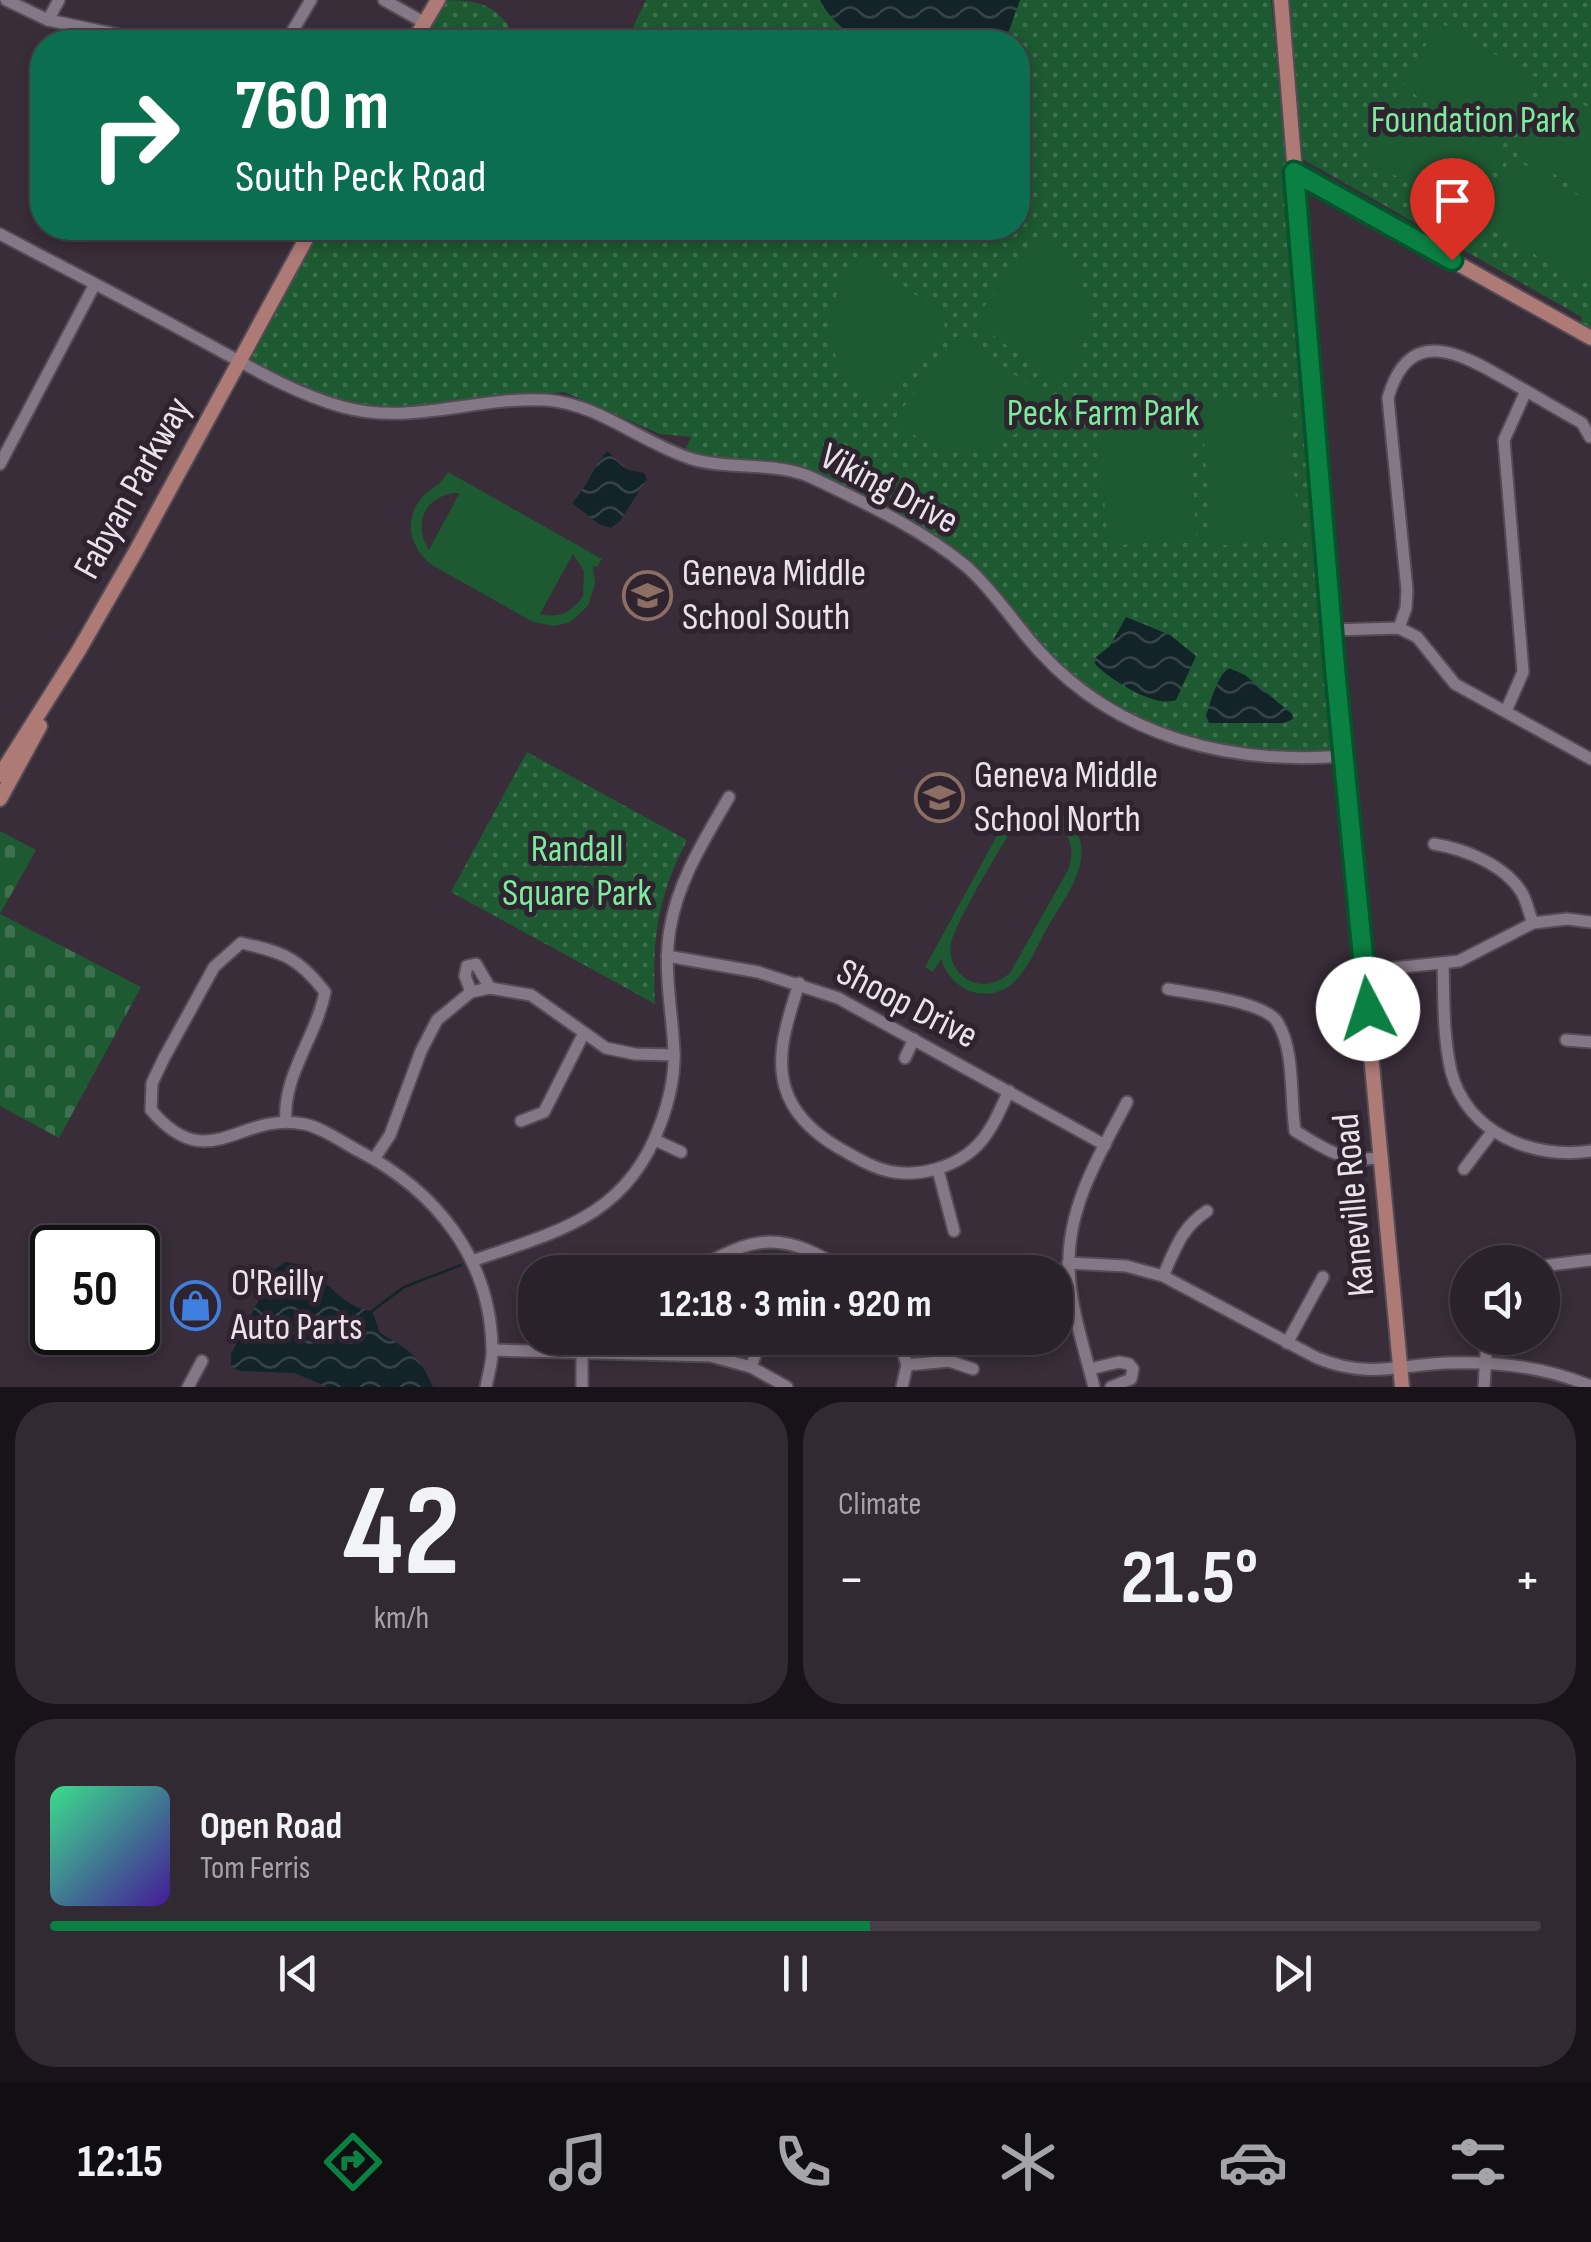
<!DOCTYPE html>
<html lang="en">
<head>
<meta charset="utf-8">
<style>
	:root { --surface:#2a222b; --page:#322a33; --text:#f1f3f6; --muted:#a5a4a9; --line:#463f47; --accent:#0b8043 }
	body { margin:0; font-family:"Sofia Sans Condensed",sans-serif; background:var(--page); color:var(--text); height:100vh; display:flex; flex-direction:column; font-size:38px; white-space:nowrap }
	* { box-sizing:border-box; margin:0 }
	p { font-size:32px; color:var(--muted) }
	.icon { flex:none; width:55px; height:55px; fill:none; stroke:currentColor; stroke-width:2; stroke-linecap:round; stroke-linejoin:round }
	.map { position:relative; height:1387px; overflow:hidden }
	.side { display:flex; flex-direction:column; gap:15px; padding:15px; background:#171318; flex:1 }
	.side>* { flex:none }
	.banner { position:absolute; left:30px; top:30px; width:1000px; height:210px; border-radius:40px; box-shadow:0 5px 15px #0003,0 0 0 2px var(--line); background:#0b6e4f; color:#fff; overflow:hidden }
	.controls { position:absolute; left:1450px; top:1245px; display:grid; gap:20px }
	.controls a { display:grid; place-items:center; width:110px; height:110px; border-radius:50%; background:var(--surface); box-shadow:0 5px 15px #0003,0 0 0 2px var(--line); font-size:50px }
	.speed { position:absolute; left:30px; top:1225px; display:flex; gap:20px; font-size:50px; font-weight:700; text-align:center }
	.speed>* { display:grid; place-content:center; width:130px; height:130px; border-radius:50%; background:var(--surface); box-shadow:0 5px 15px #0003,0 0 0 2px var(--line); line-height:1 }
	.speed .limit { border:5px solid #111; border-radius:15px; background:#fff; color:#111 }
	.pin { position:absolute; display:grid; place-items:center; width:85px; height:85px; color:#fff; margin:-102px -42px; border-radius:50% 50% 50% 0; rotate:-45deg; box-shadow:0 0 10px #0007 }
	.pin .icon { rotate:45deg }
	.me { position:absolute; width:110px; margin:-55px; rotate:355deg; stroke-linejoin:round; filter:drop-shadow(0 0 8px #0008) }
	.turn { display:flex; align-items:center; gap:35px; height:210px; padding:0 40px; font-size:45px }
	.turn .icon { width:130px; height:130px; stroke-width:2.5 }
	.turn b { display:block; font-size:70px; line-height:85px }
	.big { font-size:75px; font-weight:700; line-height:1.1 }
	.side .tile { flex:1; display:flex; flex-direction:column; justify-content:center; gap:15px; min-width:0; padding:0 35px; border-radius:40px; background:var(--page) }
	.side .dial { align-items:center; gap:0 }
	.dial b { font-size:130px; line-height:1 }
	.song { display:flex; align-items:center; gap:30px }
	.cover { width:120px; height:120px; border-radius:15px; background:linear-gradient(135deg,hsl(150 70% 55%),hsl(260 70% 35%)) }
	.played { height:10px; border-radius:5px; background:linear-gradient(90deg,var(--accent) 55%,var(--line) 55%) }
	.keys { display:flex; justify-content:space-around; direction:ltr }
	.heat { display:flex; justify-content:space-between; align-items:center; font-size:55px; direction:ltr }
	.side .tiles { flex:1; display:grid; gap:15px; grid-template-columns:1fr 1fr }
	.tile:last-child { grid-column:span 2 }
	.trip { position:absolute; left:518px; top:1255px; width:555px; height:100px; border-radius:40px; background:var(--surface); box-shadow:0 5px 15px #0003,0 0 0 2px var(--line); font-weight:700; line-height:100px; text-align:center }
	.dock { display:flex; height:160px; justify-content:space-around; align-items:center; background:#110e11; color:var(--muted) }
	.dock .icon { width:70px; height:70px }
	.dock .on { color:var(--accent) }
	.dock b { font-size:45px; color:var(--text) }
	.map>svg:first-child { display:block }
</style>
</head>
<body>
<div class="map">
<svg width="1591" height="1387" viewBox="0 0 1591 1387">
	<defs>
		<pattern id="green-dots" width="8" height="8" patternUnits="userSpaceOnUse" patternTransform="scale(2.5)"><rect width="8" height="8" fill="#1d5931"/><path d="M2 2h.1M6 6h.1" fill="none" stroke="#3e714f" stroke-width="1.8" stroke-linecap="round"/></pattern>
		<pattern id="cemetery-stones" width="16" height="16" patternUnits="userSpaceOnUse" patternTransform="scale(2.5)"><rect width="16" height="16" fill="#1d5931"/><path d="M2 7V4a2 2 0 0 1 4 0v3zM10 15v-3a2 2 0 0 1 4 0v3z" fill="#3e714f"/></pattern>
		<pattern id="water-waves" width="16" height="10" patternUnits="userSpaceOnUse" patternTransform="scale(2.5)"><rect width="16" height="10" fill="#132429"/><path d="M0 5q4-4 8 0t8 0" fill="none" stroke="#364448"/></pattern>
	</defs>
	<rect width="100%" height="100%" fill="#382d39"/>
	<!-- green -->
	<g fill="url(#green-dots)">
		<path d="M438,0C480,0 498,3 518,42H414Z"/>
		<path d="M646,0H1271L1343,756L1296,760L1174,739L1078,687L939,546L807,474L683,455L691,437L660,434L564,392L367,411L240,360L313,228H1018V42H626Z"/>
		<path d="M1284,0H1591V331L1580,324L1582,317L1297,156Z"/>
		<path d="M527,752L687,840C657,898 652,940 655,1004L451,892Z"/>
	</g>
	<!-- cemetery -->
	<path fill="url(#cemetery-stones)" d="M0,831L36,850L0,914L141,987L59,1138L0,1106Z"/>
	<!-- pitch -->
	<g fill="#1d5931" fill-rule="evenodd">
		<path d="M1439,22L1540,80L1503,145L1402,87Z"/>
		<path d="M1552,86L1591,109V195L1515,151Z"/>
		<path d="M1399,92L1500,151L1463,215L1362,156Z"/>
		<path d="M1511,157L1591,203V273L1585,283L1475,220Z"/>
		<path d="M1042,233C1096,276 1104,333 1059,386L979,324L978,314Z"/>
		<path d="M864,254L943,317L945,328L881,407C820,366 813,308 864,254Z"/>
		<path d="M968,338L1047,400C1007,458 946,472 895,418L958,339Z"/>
		<path d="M1288,397L1299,539L1212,546L1201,403Z"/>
		<path d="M1187,407L1197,539L1108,546L1098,414Z"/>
		<path d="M448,472L602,559L597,567L593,566L595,584L588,606L570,622L555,626L533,622L432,565C411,549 403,522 420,500C431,486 438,489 448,472ZM459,493V494L429,550C411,523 427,493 459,493ZM573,554L584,571L583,596C573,612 558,619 540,614Z"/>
		<path d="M1030,810C1047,808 1061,812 1072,825C1099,858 1062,901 1046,930C1036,948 1026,975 1008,987C980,1004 950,987 941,959L933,972L925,967L1010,812L1016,815ZM1044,819C1068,827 1077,846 1068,870L1010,973C999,982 987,987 973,982C958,977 948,960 951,944C954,925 999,850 1011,831L1026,821Z"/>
	</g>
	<!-- water -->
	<g fill="url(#water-waves)">
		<path d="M820,0H1020L1005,42H872C848,36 831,21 820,0Z"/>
		<path d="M607,451L628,470L644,473L647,479L620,521L611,528L599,524L572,503C587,488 593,467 607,451Z"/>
		<path d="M1126,617L1170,635L1196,656L1176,700C1154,708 1111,680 1095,664L1096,657L1110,646Z"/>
		<path d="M1229,668L1245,675L1292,714L1293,719L1284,723H1209L1206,716C1211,701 1217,676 1229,668Z"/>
		<path d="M285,1262C323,1265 335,1307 372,1311L380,1333C410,1351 419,1354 433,1387H328L294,1373L241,1371L231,1367V1354L274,1270Z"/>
	</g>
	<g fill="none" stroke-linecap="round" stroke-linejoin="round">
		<!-- stream -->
		<path stroke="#132429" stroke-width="2.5" d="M372,1311L404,1287L461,1265"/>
		<defs>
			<g id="minor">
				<path d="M6,0L48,20L153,42"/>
				<path d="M384,0L425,23"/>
				<path d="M48,20L59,0"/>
				<path d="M286,42L311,0"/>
				<path d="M0,234C64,268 129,301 193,336C240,361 291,393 343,407C410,426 478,396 546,400C600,404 641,443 692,459C733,471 778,460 817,480C869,505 923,530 967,567C996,593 1015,625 1041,653C1119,738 1232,765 1343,756"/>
				<path d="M0,464L95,284"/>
				<path d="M1399,628L1406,608L1407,590L1388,398C1409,324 1460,353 1507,380C1532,394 1557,409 1582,423L1590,437"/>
				<path d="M1333,630L1399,628L1417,637L1455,684L1591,759"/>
				<path d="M1506,711L1523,672L1504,440L1526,391"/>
				<path d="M1434,844C1465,849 1505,865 1522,893C1527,902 1529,913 1533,923"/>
				<path d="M667,956L758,972L838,998L1105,1145"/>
				<path d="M1443,964C1444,1000 1443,1036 1451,1071C1467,1133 1533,1160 1591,1151"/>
				<path d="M1366,971L1459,961L1533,923L1567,919L1591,922"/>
				<path d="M799,983C789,1017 775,1052 785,1087C793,1115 815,1134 839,1148C850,1154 861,1161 873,1166C912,1183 965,1168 988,1132C997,1119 1002,1105 1009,1091"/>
				<path d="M1168,989C1193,994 1266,1001 1278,1023C1295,1052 1290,1098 1295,1131C1329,1151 1341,1162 1382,1158"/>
				<path d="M471,992L465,976L467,966L476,964L490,988"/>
				<path d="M1566,1040L1591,1042"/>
				<path d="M905,1058L914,1039"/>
				<path d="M521,1121L544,1112L584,1033"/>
				<path d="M286,1122C282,1076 316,1038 325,992C298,957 282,952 241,943L214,967L164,1058L152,1083L151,1110C209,1178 239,1111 304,1124C323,1128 342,1142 359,1151C436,1191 491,1259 492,1349C493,1361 488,1375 486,1387"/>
				<path d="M655,1140L681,1152"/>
				<path d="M374,1159L390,1135L421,1051L437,1020L471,992L490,988L531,995L606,1048L635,1054L674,1055"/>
				<path d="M1464,1169L1492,1132"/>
				<path d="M938,1170L954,1231"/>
				<path d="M472,1261C556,1232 627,1217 660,1125C669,1101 675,1077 674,1051C672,1010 663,969 670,929C678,880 705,839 729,797"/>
				<path d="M1068,1263L1126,1266L1163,1276L1317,1358C1369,1379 1396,1365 1446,1363C1496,1361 1545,1367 1591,1386"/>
				<path d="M1542,1266L1591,1260"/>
				<path d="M693,1272C755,1233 785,1231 847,1272"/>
				<path d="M1163,1276C1175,1249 1182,1227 1207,1211"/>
				<path d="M899,1338L907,1365L902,1387"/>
				<path d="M1287,1343L1323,1277"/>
				<path d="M493,1350L710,1356L751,1367L787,1387"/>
				<path d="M907,1365L949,1361L973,1369"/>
				<path d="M751,1367L756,1353"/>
				<path d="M1090,1369L1119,1362L1129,1364L1133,1369L1131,1379L1111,1387"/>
				<path d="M188,1387L202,1361"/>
				<path d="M582,1387V1351"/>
				<path d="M1094,1387C1084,1347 1069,1304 1069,1264C1068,1205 1101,1152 1127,1102"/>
				<path d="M1484,1387L1487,1338"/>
			</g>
			<g id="major">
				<path d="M1281,0L1335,667L1402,1387"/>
				<path d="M413,42L438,0"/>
				<path d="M1294,172L1591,338"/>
				<path d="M0,775L79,650L136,551L312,228"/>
				<path d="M0,799L40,726"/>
			</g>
		</defs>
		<!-- minor casing -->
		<use href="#minor" stroke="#544b55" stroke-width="15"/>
		<!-- major casing -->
		<use href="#major" stroke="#544b55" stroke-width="18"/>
		<!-- minor -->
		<use href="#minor" stroke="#857886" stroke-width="11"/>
		<!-- major -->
		<use href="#major" stroke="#ae7a76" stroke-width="14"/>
	</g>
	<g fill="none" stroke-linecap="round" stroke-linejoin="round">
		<defs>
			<path id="route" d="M1368,1009L1335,668L1294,172L1452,260"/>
		</defs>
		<!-- route casing -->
		<use href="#route" stroke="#07532c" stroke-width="25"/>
		<!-- route -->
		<use href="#route" stroke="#0b8043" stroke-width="18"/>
	</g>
	<!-- icons -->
	<defs>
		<symbol id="school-ring" viewBox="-11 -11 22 22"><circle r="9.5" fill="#2e232f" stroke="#8d6e63" stroke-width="1.5"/><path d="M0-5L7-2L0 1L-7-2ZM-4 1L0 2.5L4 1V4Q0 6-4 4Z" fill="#8d6e63"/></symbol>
		<symbol id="shop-ring" viewBox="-11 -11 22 22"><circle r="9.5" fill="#2e232f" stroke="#3f7fe0" stroke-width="1.5"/><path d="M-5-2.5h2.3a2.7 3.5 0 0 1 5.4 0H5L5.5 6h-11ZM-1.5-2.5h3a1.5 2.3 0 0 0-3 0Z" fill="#3f7fe0"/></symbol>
	</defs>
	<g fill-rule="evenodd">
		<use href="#school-ring" x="620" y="568" width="55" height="55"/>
		<use href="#school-ring" x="912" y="770" width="55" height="55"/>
		<use href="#shop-ring" x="168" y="1278" width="55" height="55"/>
	</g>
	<g text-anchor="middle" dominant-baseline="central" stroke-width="10" stroke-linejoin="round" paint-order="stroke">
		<!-- park labels -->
		<g font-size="38" fill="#7bec9c" stroke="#2e232f">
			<text x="1473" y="120">Foundation Park</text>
			<text x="1103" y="413">Peck Farm Park</text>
			<text x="577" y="849">Randall<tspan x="577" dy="44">Square Park</tspan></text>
		</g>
		<!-- street labels -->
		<g font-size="38" fill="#eae3eb" stroke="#2e232f">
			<text transform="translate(133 488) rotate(-61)">Fabyan Parkway</text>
			<text transform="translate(889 489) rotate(28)">Viking Drive</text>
			<text transform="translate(907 1004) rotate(27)">Shoop Drive</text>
			<text transform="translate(1354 1205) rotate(-95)">Kaneville Road</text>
		</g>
		<!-- poi labels -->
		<g font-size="38" fill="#eae3eb" stroke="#2e232f" text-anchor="start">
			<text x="682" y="573">Geneva Middle<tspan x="682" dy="44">School South</tspan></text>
			<text x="974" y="775">Geneva Middle<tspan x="974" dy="44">School North</tspan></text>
			<text x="231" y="1283">O'Reilly<tspan x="231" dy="44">Auto Parts</tspan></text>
		</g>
	</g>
</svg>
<div class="controls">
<a><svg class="icon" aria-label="sound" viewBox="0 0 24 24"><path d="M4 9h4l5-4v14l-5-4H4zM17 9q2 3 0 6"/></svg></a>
</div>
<div class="speed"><div class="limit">50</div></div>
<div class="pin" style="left:1452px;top:260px;background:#d93025"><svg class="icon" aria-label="arrive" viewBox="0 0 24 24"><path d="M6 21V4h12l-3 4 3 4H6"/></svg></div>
<svg class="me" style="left:1368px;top:1009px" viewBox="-20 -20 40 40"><circle r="19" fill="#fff"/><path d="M0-13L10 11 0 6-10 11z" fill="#0b8043"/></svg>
<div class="trip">12:18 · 3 min · 920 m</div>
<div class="banner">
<div class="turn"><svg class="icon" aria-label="right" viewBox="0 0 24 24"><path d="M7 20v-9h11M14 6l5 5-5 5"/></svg><div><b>760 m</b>South Peck Road</div></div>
</div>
</div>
<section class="side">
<div class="tiles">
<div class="tile dial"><b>42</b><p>km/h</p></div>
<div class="tile"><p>Climate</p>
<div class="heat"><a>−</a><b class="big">21.5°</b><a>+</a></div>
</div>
<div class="tile">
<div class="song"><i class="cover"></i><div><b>Open Road</b><p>Tom Ferris</p></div></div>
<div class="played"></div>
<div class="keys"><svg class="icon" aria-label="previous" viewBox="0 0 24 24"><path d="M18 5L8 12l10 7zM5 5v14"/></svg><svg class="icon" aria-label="pause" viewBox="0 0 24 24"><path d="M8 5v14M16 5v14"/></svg><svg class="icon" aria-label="next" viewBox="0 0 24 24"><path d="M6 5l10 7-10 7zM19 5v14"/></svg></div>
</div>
</div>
</section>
<nav class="dock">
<b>12:15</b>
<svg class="icon on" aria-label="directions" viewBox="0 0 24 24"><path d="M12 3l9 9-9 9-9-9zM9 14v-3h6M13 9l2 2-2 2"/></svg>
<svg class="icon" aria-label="music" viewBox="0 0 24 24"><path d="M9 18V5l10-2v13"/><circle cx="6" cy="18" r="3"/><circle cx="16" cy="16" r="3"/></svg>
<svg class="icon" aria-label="phone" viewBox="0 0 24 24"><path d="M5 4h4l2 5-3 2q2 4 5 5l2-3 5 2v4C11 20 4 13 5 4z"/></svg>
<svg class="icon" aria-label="climate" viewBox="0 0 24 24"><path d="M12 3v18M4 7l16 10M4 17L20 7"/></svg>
<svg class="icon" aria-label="car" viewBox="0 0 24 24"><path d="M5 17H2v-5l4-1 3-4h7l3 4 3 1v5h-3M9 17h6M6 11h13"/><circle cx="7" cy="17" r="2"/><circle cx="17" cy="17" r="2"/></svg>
<svg class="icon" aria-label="filters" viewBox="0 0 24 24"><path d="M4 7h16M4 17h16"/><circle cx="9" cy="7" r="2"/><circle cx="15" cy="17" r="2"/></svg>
</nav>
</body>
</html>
